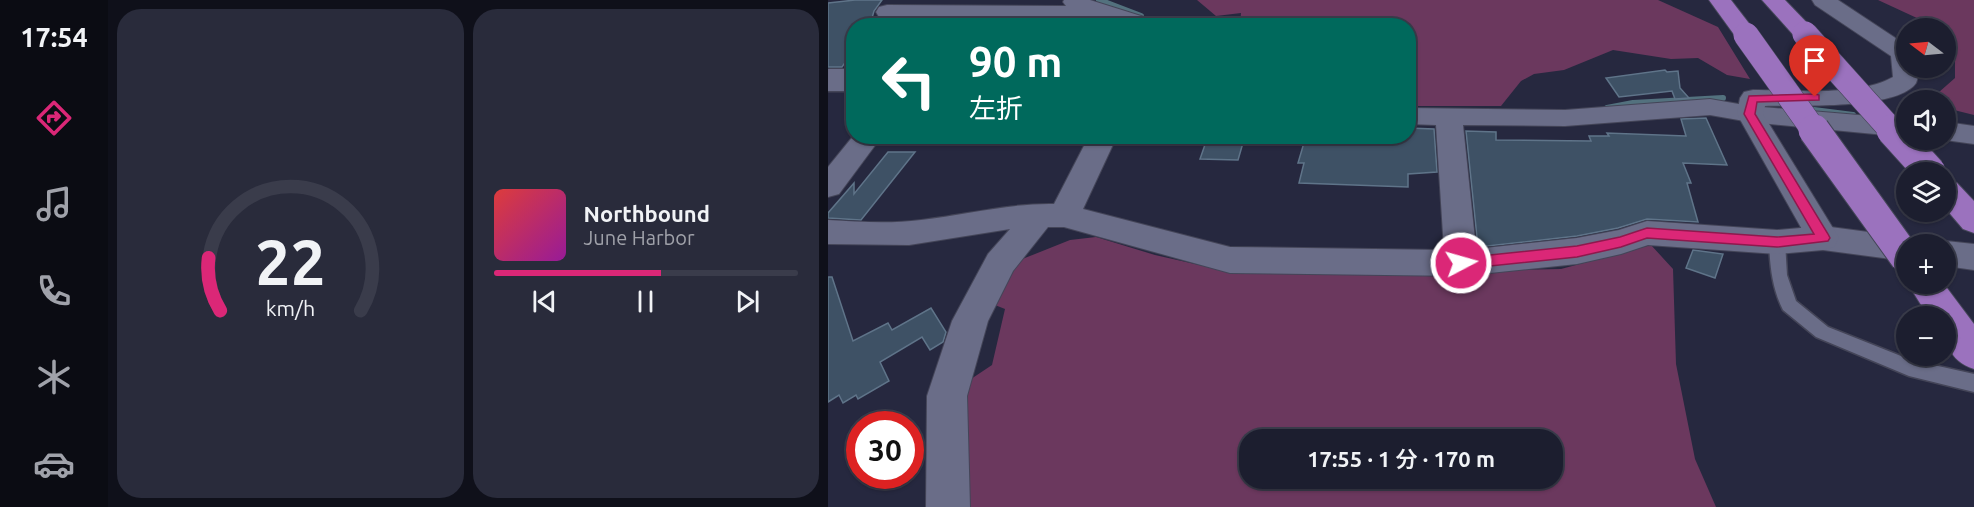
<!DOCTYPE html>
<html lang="ja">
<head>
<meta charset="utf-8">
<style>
	:root { --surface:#1c1e2f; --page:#292b3b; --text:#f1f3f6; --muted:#a0a2aa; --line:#3a3c4b; --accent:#db2777 }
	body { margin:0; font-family:Ubuntu,"Noto Sans JP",sans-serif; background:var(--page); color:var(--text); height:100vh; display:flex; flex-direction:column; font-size:22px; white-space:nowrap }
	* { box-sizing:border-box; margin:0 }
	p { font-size:20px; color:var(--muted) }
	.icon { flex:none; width:33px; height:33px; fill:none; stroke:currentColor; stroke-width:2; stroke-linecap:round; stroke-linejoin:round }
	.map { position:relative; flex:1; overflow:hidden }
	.panel { display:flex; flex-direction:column; gap:9px; padding:9px; background:#0f101a; width:720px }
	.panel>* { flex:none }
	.banner { position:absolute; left:18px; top:18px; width:570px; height:126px; border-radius:24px; box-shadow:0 2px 4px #0004,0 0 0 2px var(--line); background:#00695c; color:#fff; overflow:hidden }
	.needle { width:39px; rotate:286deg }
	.tools { position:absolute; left:1068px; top:18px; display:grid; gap:12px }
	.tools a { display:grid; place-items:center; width:60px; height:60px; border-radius:50%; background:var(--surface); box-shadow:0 2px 4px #0004,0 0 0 2px var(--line); font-size:30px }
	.speed { position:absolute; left:18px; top:411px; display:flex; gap:12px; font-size:30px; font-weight:700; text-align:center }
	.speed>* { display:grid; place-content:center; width:78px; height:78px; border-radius:50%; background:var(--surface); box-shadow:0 2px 4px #0004,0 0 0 2px var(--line); line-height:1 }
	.speed .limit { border:9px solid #d22; background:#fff; color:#111 }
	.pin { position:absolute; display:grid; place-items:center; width:51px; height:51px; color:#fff; margin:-62px -26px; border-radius:50% 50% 50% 0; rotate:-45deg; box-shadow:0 0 6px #0007 }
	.pin .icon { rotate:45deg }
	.me { position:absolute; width:66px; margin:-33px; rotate:84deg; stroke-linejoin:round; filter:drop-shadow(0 0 4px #0008) }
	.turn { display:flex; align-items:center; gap:21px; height:126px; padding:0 24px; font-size:27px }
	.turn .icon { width:78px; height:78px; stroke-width:2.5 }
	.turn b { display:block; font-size:42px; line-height:51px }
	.panel .widget { flex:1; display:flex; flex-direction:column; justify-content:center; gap:9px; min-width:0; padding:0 21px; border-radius:24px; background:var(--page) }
	.panel .dial { align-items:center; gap:0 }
	.dial svg { height:156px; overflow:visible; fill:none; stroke:var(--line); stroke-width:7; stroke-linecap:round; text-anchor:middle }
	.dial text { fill:var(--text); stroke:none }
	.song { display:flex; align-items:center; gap:18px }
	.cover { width:72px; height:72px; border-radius:9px; background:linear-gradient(135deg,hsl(0 70% 55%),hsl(300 70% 35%)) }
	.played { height:6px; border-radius:3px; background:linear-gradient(90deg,var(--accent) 55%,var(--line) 55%) }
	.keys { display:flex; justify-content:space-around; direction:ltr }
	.panel .tiles { flex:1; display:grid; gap:9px; grid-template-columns:repeat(2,1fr) }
	.trip { position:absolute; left:411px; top:429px; width:324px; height:60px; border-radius:24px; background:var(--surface); box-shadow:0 2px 4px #0004,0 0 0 2px var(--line); font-weight:600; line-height:60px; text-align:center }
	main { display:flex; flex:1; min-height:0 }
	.menu { display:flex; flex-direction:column; width:108px; justify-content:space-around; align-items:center; background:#0b0c13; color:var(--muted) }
	.menu .icon { width:42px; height:42px }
	.menu .selected { color:var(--accent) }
	.menu b { font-size:27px; color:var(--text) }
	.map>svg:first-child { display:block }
</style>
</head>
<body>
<main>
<nav class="menu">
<b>17:54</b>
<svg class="icon selected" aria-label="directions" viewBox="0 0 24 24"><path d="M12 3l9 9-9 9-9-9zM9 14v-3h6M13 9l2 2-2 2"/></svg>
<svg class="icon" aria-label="music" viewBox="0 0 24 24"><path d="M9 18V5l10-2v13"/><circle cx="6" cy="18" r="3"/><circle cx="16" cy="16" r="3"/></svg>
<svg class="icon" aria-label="phone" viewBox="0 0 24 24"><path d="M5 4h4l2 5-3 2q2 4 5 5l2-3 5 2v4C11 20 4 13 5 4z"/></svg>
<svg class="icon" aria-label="climate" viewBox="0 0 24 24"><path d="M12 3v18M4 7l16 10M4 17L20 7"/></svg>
<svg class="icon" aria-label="car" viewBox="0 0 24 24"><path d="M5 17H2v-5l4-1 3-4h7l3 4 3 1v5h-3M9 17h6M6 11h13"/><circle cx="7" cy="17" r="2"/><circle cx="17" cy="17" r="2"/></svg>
</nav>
<section class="panel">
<div class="tiles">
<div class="widget dial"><svg viewBox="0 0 100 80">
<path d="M14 69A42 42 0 1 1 86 69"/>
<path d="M14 69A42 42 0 0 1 8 42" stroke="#db2777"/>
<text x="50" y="56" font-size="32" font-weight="700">22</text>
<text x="50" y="72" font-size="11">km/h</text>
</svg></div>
<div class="widget">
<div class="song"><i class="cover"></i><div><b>Northbound</b><p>June Harbor</p></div></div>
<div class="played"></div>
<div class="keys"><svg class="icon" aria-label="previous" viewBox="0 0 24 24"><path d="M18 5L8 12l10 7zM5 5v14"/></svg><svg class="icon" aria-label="pause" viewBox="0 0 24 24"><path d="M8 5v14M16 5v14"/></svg><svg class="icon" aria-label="next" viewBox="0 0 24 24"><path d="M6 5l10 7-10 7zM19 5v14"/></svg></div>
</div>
</div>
</section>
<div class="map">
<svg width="1146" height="507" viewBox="0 0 1146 507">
	<rect width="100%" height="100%" fill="#26283f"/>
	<!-- green -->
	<g fill="#6b385e" fill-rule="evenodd">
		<path d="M369,0H830L890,27L922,79L899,75L870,58L843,59L785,50L736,70L706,74L693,81L673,106H581L580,26L412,25L413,13L388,16Z"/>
		<path d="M1050,0H1146V115L1118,108V100H1102L1127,78V51L1118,40V28H1108L1104,25Z"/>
		<path d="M268,237L327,255L389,269L635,271L733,269L823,245L845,269L848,364L867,459L888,507H141L136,495L140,381L164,365L177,309L162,303L187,262L242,240ZM422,440H724V478H422Z"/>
	</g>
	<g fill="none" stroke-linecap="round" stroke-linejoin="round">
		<!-- stream -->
		<g stroke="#53717e" stroke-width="6">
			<path d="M271,0L313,16"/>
			<path d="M333,19L350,26"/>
			<path d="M779,108L805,103L895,98"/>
			<path d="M978,109L1025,115"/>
		</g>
	</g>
	<!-- building -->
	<g fill="#3e5165" stroke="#5f7489" stroke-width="1.5">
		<path d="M27,0H54L46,11L44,18H48L43,26H26V50L14,67H0V3Z"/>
		<path d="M837,70L839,72L850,71L852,88L861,98L847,99L844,91L791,97L778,78Z"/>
		<path d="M878,118L899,165L855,163L863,183H859L870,222L819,219L790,228L749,236L650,247L638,131L668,132V140L763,141L761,136H781L779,133L858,136L853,119Z"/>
		<path d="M580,128L606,129L609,172L580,174V187L471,183L476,163H470L478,136H580Z"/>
		<path d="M380,136H417L410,160L372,159Z"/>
		<path d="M60,152H87L33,220L0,218V213L26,183V194Z"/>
		<path d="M865,250L895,254L887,278L858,268Z"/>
		<path d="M0,277H4L25,341L60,323L64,330L103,308L118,332L115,342L102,350L94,337L52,362L61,381L30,399L28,395L15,403L11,395L0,402Z"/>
	</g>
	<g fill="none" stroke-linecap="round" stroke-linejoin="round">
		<defs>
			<g id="service">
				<rect x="0" y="83" width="26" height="8"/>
				<path d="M949,236L955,238L957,242L959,275L968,301L1000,327L1083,360L1146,374V392L1081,376L988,337L955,310C944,288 942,266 941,242L943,238Z"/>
			</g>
			<g id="minor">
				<path d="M236,0H262L329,21L332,26H296L266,16L250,20L59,19L51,17L48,12L51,7L59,5L238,6L235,2Z"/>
				<rect x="0" y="69" width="26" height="16"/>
				<path d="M882,99L922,106L1078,119V137L922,122L882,115L737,126L635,125L648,249L749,238L791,230L819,221L949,230L995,226L1078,237L1090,240L1092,244H1078V261L995,250L949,254L820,245L793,254L749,264L633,276L402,273L236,227H220L185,271L160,321L139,396L142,507H98L99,396L124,321L160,254L182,229L81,245L0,244V220C31,222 62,224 93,220C137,215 182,203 226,204L261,136H289L255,209L402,247L616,250L608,125L580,124V108L737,110Z"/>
				<path d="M1118,122L1146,126V144L1117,140Z"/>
				<path d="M26,135L54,136L11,194L0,197V167Z"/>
				<path d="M1118,241L1146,244V270L1118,266V244H1108Z"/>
			</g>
			<path id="tertiary" d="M984,0H1010L1078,45V68L1090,69C1090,74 1090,79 1088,83C1070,110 969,105 937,106L935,114L1011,238L1006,247L995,250L984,247L909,114L912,98L916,92L925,90C965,90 1030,97 1065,77L1063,56L987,5Z"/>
			<g id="motorway">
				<path d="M881,0H903L930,35L926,40L918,42L910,40Z"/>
				<path d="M934,0H957L985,29L989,34L985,39L977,41L969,39Z"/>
				<path d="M1118,179L1129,183L1146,201V233L1135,229L1118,209Z"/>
				<path d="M1080,284H1116L1146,324V369C1119,360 1118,342 1118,316H1100Z"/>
			</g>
		</defs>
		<!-- service casing -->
		<use href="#service" stroke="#444558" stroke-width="3"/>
		<!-- minor casing -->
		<use href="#minor" stroke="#444558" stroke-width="2"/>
		<!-- tertiary casing -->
		<use href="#tertiary" stroke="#444558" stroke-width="2"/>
		<!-- motorway casing -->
		<use href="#motorway" stroke="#444558" stroke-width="2"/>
		<!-- service -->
		<use href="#service" fill="#6a6d88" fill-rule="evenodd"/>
		<!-- minor -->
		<use href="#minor" fill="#6a6d88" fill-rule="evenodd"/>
		<!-- tertiary -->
		<use href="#tertiary" fill="#6a6d88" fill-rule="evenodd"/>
		<!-- motorway -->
		<use href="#motorway" fill="#9b72be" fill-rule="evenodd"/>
		<defs>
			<g id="motorway-bridge-far1">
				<path d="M977,34L1065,132"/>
				<path d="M918,35L987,132"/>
			</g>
			<g id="motorway-bridge">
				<path d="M986,130L1078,258"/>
				<path d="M1064,130L1102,172"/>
			</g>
		</defs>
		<!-- motorway-bridge-far1 casing -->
		<use href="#motorway-bridge-far1" stroke="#444558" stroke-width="26" stroke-linecap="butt"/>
		<!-- motorway-bridge casing -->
		<use href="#motorway-bridge" stroke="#444558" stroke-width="33" stroke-linecap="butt"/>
		<!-- motorway-bridge-far1 -->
		<use href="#motorway-bridge-far1" stroke="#9b72be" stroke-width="25"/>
		<!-- motorway-bridge -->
		<use href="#motorway-bridge" stroke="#9b72be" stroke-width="31"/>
	</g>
	<!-- route -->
	<path fill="#db2777" stroke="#8e194d" stroke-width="1.5" d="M987,94L991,95V100L929,102L927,114L1000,234L1002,238L1000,241L949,247L819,238L793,247L749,257L633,269L626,263L633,258L749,246L792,237L819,228L949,237L986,234L916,114L921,96Z"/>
</svg>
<div class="tools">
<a><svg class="needle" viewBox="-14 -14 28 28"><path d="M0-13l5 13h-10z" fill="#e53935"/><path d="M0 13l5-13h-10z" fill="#a0a2aa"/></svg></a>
<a><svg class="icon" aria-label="sound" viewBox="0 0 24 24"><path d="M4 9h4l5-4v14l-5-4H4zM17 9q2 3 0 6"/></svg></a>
<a><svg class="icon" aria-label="layers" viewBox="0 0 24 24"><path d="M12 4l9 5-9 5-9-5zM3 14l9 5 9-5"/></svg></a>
<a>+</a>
<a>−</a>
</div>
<div class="speed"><div class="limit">30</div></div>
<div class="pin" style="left:987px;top:97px;background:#d93025"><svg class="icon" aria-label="arrive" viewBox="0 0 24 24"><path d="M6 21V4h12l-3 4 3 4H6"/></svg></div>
<svg class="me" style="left:633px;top:263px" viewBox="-20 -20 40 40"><circle r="17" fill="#db2777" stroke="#fff" stroke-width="3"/><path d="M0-11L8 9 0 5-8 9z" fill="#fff"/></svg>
<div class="trip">17:55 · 1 分 · 170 m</div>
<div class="banner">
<div class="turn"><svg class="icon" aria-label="left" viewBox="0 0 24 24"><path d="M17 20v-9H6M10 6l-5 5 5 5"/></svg><div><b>90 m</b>左折</div></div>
</div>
</div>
</main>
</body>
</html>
